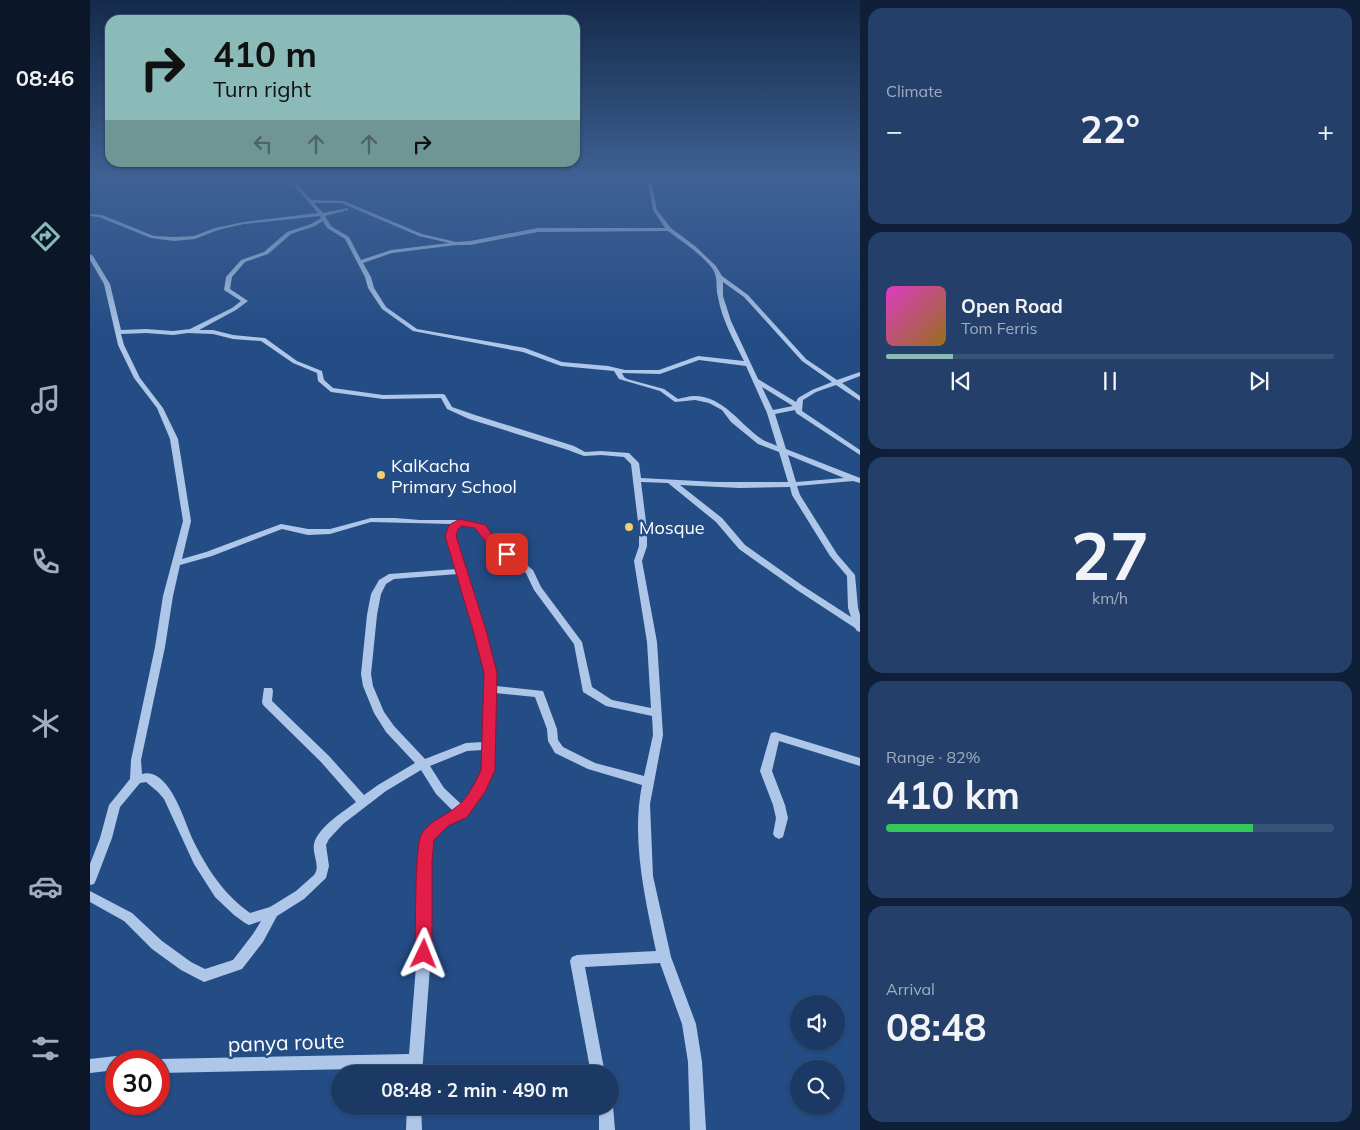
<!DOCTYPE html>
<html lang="en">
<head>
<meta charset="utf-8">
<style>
	:root { --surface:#1b3964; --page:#24406a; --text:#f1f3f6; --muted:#a0acbf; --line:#395378; --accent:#8bbbb9 }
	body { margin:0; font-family:Mulish,sans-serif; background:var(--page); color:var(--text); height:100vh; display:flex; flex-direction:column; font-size:19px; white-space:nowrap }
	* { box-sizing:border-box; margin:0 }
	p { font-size:16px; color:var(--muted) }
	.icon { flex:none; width:28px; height:28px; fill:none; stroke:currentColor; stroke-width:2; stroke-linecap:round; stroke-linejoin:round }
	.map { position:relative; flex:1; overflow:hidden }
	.drawer { display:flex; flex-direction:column; gap:8px; padding:8px; background:#0f1f37; width:500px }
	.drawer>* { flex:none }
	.guide { position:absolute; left:15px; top:15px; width:475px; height:152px; border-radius:15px; box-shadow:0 1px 4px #0004,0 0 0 1px var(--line); background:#8bbbb9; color:#111; overflow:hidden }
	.fabs { position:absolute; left:700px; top:995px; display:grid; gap:10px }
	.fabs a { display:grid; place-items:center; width:55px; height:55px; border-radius:50%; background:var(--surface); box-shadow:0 1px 4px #0004,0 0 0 1px var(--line); font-size:25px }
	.speed { position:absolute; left:15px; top:1050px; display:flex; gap:10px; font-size:25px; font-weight:700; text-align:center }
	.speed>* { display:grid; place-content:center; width:65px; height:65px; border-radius:50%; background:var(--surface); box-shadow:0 1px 4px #0004,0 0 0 1px var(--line); line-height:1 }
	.speed .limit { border:8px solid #d22; background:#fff; color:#111 }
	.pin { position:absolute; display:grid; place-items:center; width:42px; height:42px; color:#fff; margin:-21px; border-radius:10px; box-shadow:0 2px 8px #0006 }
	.me { position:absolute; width:55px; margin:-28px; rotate:2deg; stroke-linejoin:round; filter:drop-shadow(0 0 4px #0008) }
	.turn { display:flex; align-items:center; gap:18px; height:105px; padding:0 25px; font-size:22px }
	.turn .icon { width:65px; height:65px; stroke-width:2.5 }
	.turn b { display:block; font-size:35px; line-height:42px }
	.lanes { display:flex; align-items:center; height:48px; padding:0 25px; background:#0003; justify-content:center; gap:25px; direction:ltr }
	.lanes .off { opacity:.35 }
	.big { font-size:38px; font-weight:700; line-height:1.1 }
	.drawer .card { flex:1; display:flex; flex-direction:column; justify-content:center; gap:8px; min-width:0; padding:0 18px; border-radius:15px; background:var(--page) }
	.drawer .dial { align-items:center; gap:0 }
	.dial b { font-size:65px; line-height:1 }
	.song { display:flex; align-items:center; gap:15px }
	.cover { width:60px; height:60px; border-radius:8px; background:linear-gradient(135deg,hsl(310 70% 55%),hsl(40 70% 35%)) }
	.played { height:5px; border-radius:2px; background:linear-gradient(90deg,var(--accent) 15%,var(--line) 15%) }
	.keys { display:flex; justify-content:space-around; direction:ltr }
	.heat { display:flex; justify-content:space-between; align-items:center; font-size:28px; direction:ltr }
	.charge { height:8px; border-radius:4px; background:linear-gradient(90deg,#34c759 82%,var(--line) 0) }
	.trip { position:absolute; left:241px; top:1065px; width:288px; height:50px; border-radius:25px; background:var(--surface); box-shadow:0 1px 4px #0004,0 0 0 1px var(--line); font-weight:700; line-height:50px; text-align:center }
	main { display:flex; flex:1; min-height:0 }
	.menu { display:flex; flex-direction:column; width:90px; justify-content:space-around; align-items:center; background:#0b1728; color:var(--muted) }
	.menu .icon { width:35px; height:35px }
	.menu .current { color:var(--accent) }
	.menu b { font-size:22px; color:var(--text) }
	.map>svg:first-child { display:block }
</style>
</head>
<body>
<main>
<nav class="menu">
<b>08:46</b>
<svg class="icon current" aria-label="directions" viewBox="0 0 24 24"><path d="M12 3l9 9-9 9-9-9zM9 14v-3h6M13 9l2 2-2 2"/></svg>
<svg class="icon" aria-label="music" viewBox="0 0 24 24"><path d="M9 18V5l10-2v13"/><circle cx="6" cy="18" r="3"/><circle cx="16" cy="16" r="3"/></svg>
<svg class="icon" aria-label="phone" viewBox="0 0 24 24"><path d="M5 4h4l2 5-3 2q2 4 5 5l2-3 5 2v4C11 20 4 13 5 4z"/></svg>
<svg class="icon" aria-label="climate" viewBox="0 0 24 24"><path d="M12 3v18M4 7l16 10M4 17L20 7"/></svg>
<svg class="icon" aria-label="car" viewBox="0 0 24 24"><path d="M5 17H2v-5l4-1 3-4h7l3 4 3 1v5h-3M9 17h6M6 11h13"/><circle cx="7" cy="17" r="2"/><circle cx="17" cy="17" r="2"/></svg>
<svg class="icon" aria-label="filters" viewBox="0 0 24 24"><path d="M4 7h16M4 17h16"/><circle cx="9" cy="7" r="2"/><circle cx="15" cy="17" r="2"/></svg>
</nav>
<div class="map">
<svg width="770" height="1130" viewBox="0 0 770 1130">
	<rect width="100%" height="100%" fill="#244c85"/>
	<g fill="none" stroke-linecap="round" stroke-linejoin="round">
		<!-- minor -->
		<g fill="#aec7e8" fill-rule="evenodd">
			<path d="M199,179H203L221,200L254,201L332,234L366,242L380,241L448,228H575L563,210L558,184L553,179H557L562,184L567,210L581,228L605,246L626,266L632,276L658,295L716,359L747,380L770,372V376L752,383L770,396V401L746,385L726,392L713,400L712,411L770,450V455L706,413L705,410L685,414L696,449L770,478V483L763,481L707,486L710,495L747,554L765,575L768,608L770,615V632L767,631L765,628L707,590L649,549L626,522L578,483L551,482L557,530V546L552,561L567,642L573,735L560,804L563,876L581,957L606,1024L612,1062L616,1130H600L598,1062L592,1024L570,963L495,967L515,1074H501L480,961L482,957L487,955L566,951C555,898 541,839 552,785L498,769L465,753L458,741L457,729L445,697L405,693L404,770L394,791L375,815L357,825L343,839L341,862V954L332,1074H318V1068L69,1073V1061H64L69,1059L319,1054L327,954L329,862L331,837C337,825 351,817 363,811L346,794L331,770L296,791L253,824L239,839L236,845L239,866L236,878L214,899L187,916L173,942L152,969L114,982L91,970L62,949L34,921L0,902V891L42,913L72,941L101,962L115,969L143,960L163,934L171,921L159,925L155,923L144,915L125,897L104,864L74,799L68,792L56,782L50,783L30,807L22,838L6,880L4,884L0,885V864L10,838L19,805L40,779L41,760L65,647L73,596L93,521L80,439L67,408L44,378L28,345L14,284L0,260V254L3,256L20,284L31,330L56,329L83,331L100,329L142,308L151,301L134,290L136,277L151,260L174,252L197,232L221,224L231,218L230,216L154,224L128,230L105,239L84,241L61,238L9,217L0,216V214L12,215L64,236L84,237L104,236L125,228L154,222L228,213ZM224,203H251L329,236L359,243L301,250L271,260L259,237L241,226L235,216L258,210V208L233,213ZM233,221L237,228L255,239L275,277L278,288L292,309L323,331L433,352L471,366L524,371L529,379L570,391L585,402L605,400L619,403L632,410L641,422L668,444L689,452L698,482H626L551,478L549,463L539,453L511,451L495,452L484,446L385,415L362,407L355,395L353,394L293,395L243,388L234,380L232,371L207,361L175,338L143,335L123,330H109L146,310L158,301L140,289L142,277L155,262L178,254L201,234L225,226ZM578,231C593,242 610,253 622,268C629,278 625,286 628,297C632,320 644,341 654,361L608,356L569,370H535L518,366L472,362L435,348L327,329L296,307L284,288L281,277L273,263L302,253L367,245H380L448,232ZM633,282L654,297L712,361L742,382L722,390L708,398L706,402L668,379L641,321L633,296ZM56,333L83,335L98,333L123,334L143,339L171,341L203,363L227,373L228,381L241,392L293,399L351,398L357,409L379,419L478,450L494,456L511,455L534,457L541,464L549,530V546L544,561L557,642L561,708L522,700L502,687L492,642L451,587L443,570L410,545L396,531L395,525L370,520H330L305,518H281L240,529H218L191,524L116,552L92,559L101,521L88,439L73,408L50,378L34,345L31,334ZM609,360L656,366L677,413L687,446C683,444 677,442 673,440C650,425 634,396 604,396C599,396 593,398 588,399L574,389L537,379L534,377L532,373L570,374ZM672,387L703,406L683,410ZM698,455L754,478L706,482ZM590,485L649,488L700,487L702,495L740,556L757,576L758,608L761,617L713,586L655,545L632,518ZM281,522L361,524C352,537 363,556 367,569L299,574L289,580L281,594L277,615L271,674L273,686L284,713L296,732L325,763L288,785L274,795L239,756L182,701L183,691L182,688H174L172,702L173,705L231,762L266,802C253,812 228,827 224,844C222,855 231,866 224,875L206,891L180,907L160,913C143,901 130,886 119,869C113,859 107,849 102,838C94,820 79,767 52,774L51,760L75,647L83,596L90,565L122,556L192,529L218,535L240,534ZM371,525L388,529L389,533L404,549L436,573L444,590L484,644L493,692L516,706L562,716L563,735L554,776L505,763L473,747L468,740L467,729L453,691L406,686V673L395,630L365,536L367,528ZM368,574L385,630L396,673L393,742L376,743L335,759L304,726L294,712L283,686L281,674L287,615L291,594L296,584L304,579ZM393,750L392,770L385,786L371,804L354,788L340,766L377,751Z"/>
			<path d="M685,732L770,758V766L689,741L682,771L695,805L698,818L693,837L689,839L685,837L683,834L686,818L683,805L670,771L680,736L681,733Z"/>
			<path d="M26,1056L31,1058L32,1061H26V1070L0,1073V1059Z"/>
			<path d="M520,1100L523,1106L525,1130H509V1106H520Z"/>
			<path d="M317,1106H331L332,1130H316Z"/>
		</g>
	</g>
	<!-- sky -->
	<linearGradient id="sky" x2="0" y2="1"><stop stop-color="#142a49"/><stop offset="0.53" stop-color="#3f6194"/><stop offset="1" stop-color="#3f6194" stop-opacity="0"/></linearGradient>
	<rect width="770" height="337" fill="url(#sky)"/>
	<!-- route -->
	<path fill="#e11d48" stroke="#92132f" d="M370,519L396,525C402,538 414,544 423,554L417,558C403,554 393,538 385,528L372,526L368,529L366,536L396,630L407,673L405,770L395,792L377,817L358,826L344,840L342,862V954L340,960L334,962L328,960L325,954C326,935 324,843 332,833C342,819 354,817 365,808C377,800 385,783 391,770L394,673L383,630L355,536L359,525Z"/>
	<!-- markers -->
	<g fill="#f2d072" stroke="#244c85" stroke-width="2">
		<circle cx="291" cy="475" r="5"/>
		<circle cx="539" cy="527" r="5"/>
	</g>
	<g text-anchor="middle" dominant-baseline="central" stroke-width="5" stroke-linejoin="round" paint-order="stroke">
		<!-- poi labels -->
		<g font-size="18" fill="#fff" stroke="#244c85" text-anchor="start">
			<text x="301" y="465">KalKacha<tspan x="301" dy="21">Primary School</tspan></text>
			<text x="549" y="527">Mosque</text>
		</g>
		<!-- near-street labels -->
		<g font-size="21" fill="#fff" stroke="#244c85">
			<text transform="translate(196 1042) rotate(-2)">panya route</text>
		</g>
	</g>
</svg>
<div class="fabs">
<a><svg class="icon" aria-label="sound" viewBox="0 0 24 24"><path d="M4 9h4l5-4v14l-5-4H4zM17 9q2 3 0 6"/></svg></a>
<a><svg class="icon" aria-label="search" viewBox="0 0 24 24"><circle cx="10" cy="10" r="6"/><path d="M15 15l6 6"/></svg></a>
</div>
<div class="speed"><div class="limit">30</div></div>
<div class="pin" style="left:417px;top:554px;background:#d93025"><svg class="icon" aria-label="arrive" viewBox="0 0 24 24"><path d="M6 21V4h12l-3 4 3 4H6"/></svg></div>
<svg class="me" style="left:334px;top:954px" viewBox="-20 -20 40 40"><path d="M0-17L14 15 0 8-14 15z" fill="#e11d48" stroke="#fff" stroke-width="4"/></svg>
<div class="trip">08:48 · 2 min · 490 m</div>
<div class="guide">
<div class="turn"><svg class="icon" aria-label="right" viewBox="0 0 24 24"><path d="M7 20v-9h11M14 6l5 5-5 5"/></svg><div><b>410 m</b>Turn right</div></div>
<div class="lanes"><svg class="icon off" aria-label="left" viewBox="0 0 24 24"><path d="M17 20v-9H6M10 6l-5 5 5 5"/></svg><svg class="icon off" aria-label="ahead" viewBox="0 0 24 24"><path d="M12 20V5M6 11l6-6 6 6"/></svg><svg class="icon off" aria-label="ahead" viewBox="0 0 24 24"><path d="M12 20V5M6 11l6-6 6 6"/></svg><svg class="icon" aria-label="right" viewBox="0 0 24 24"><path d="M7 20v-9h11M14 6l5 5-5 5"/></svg></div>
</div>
</div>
<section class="drawer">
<div class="card"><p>Climate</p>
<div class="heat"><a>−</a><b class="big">22°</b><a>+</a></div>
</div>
<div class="card">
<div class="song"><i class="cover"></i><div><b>Open Road</b><p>Tom Ferris</p></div></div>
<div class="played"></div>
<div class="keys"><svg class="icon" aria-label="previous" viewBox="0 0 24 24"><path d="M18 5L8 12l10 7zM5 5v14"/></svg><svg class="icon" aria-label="pause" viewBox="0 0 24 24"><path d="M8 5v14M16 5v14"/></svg><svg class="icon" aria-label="next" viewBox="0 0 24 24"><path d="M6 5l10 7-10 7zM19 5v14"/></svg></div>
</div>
<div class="card dial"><b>27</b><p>km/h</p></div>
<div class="card"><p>Range · 82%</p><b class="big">410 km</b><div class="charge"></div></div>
<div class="card"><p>Arrival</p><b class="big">08:48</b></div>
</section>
</main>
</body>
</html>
